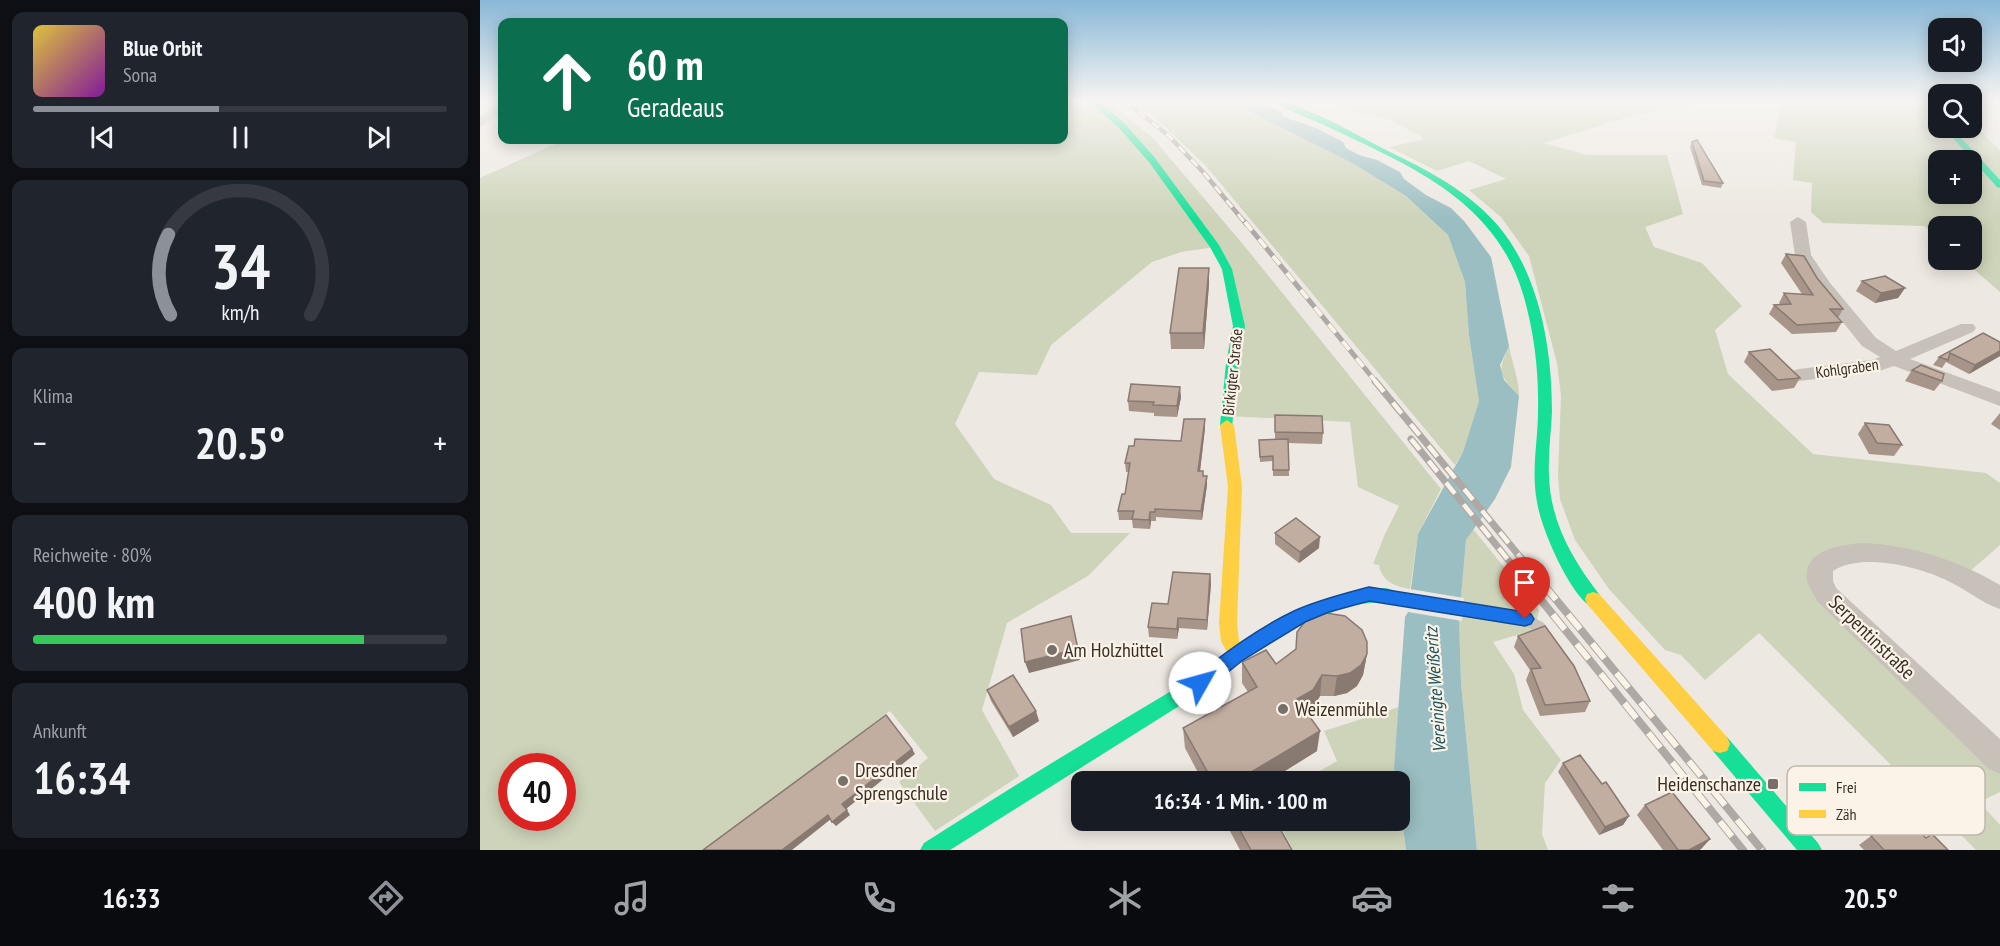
<!DOCTYPE html>
<html lang="de">
<head>
<meta charset="utf-8">
<style>
	:root { --surface:#171b24; --page:#20242c; --text:#f1f3f6; --muted:#9ea1a6; --line:#363941; --accent:#8c9099 }
	body { margin:0; font-family:"PT Sans Narrow",sans-serif; background:var(--page); color:var(--text); height:100vh; display:flex; flex-direction:column; font-size:22px; white-space:nowrap }
	* { box-sizing:border-box; margin:0 }
	p { font-size:20px; color:var(--muted) }
	.icon { flex:none; width:33px; height:33px; fill:none; stroke:currentColor; stroke-width:2; stroke-linecap:round; stroke-linejoin:round }
	.map { position:relative; flex:1; overflow:hidden }
	.drawer { display:flex; flex-direction:column; gap:12px; padding:12px; background:#0d0f14; width:480px }
	.drawer>* { flex:none }
	.top-card { position:absolute; left:18px; top:18px; width:570px; height:126px; border-radius:12px; box-shadow:0 3px 15px #0003; background:#0b6e4f; color:#fff; overflow:hidden }
	.buttons { position:absolute; left:1448px; top:18px; display:grid; gap:12px }
	.buttons a { display:grid; place-items:center; width:54px; height:54px; border-radius:12px; background:var(--surface); box-shadow:0 3px 15px #0003; font-size:30px }
	.speed { position:absolute; left:18px; top:753px; display:flex; gap:12px; font-size:30px; font-weight:700; text-align:center }
	.speed>* { display:grid; place-content:center; width:78px; height:78px; border-radius:50%; background:var(--surface); box-shadow:0 3px 15px #0003; line-height:1 }
	.speed .limit { border:9px solid #d22; background:#fff; color:#111 }
	.pin { position:absolute; display:grid; place-items:center; width:51px; height:51px; color:#fff; margin:-62px -26px; border-radius:50% 50% 50% 0; rotate:-45deg; box-shadow:0 0 6px #0007 }
	.pin .icon { rotate:45deg }
	.me { position:absolute; width:66px; margin:-33px; rotate:52deg; stroke-linejoin:round; filter:drop-shadow(0 0 4px #0008) }
	.turn { display:flex; align-items:center; gap:21px; height:126px; padding:0 30px; font-size:27px }
	.turn .icon { width:78px; height:78px; stroke-width:2.5 }
	.turn b { display:block; font-size:42px; line-height:51px }
	.big { font-size:45px; font-weight:700; line-height:1.1 }
	.drawer .card { flex:1; display:flex; flex-direction:column; justify-content:center; gap:9px; min-width:0; padding:0 21px; border-radius:12px; background:var(--page) }
	.drawer .dial { align-items:center; gap:0 }
	.dial svg { height:156px; overflow:visible; fill:none; stroke:var(--line); stroke-width:7; stroke-linecap:round; text-anchor:middle }
	.dial text { fill:var(--text); stroke:none }
	.song { display:flex; align-items:center; gap:18px }
	.cover { width:72px; height:72px; border-radius:9px; background:linear-gradient(135deg,hsl(50 70% 55%),hsl(290 70% 35%)) }
	.played { height:6px; border-radius:3px; background:linear-gradient(90deg,var(--accent) 45%,var(--line) 45%) }
	.keys { display:flex; justify-content:space-around; direction:ltr }
	.heat { display:flex; justify-content:space-between; align-items:center; font-size:33px; direction:ltr }
	.charge { height:9px; border-radius:4px; background:linear-gradient(90deg,#34c759 80%,var(--line) 0) }
	.trip { position:absolute; left:591px; top:771px; width:339px; height:60px; border-radius:12px; background:var(--surface); box-shadow:0 3px 15px #0003; font-weight:700; line-height:60px; text-align:center }
	.tab-bar { display:flex; height:96px; justify-content:space-around; align-items:center; background:#090b0e; color:var(--muted) }
	.tab-bar .icon { width:42px; height:42px }
	.tab-bar .on { color:var(--accent) }
	.tab-bar b { font-size:27px; color:var(--text) }
	main { display:flex; flex:1; min-height:0 }
	.map>svg:first-child { display:block }
</style>
</head>
<body>
<main>
<section class="drawer">
<div class="card">
<div class="song"><i class="cover"></i><div><b>Blue Orbit</b><p>Sona</p></div></div>
<div class="played"></div>
<div class="keys"><svg class="icon" aria-label="previous" viewBox="0 0 24 24"><path d="M18 5L8 12l10 7zM5 5v14"/></svg><svg class="icon" aria-label="pause" viewBox="0 0 24 24"><path d="M8 5v14M16 5v14"/></svg><svg class="icon" aria-label="next" viewBox="0 0 24 24"><path d="M6 5l10 7-10 7zM19 5v14"/></svg></div>
</div>
<div class="card dial"><svg viewBox="0 0 100 80">
<path d="M14 69A42 42 0 1 1 86 69"/>
<path d="M14 69A42 42 0 0 1 13 28" stroke="#8c9099"/>
<text x="50" y="56" font-size="32" font-weight="700">34</text>
<text x="50" y="72" font-size="11">km/h</text>
</svg></div>
<div class="card"><p>Klima</p>
<div class="heat"><a>−</a><b class="big">20.5°</b><a>+</a></div>
</div>
<div class="card"><p>Reichweite · 80%</p><b class="big">400 km</b><div class="charge"></div></div>
<div class="card"><p>Ankunft</p><b class="big">16:34</b></div>
</section>
<div class="map">
<svg width="1520" height="850" viewBox="0 0 1520 850">
	<rect width="100%" height="100%" fill="#ede8e1"/>
	<!-- green -->
	<g fill="#cdd4b9" fill-rule="evenodd">
		<path d="M584,100H627L673,138L766,248L961,489L938,534L930,589C915,586 902,582 899,565L893,564L905,534L919,506L878,487L870,422L747,416L759,326L735,247L701,252L672,262L571,345L557,375L499,372L475,424L514,479L571,505L591,533H650L608,576L527,623L502,710L539,776L455,831L419,782L448,758L410,711L224,850H0V178L84,140H584ZM32,766H82V818H32Z"/>
		<path d="M652,100H747L872,163L926,196L968,235L985,282L989,336L999,401L983,452L975,465L726,166L681,123Z"/>
		<path d="M851,100H1270L1193,106L1135,121L1064,143L1107,155H1187L1203,214L1165,227L1174,247L1222,263L1262,306L1235,330L1248,374L1333,454L1506,473L1520,483V545L1488,573L1416,553L1331,571L1520,772V792L1499,802L1520,825V850H1496L1279,633L1225,680L1201,655L1185,650L1129,589L1095,540L1080,499L1078,476L1081,396L1077,363L1049,256L1021,217L989,190L1026,179L989,161L957,171L909,147L945,139L911,120L884,115Z"/>
		<path d="M1303,100H1458V128H1491V120L1520,151V292L1483,260H1491V226H1458V238L1444,226L1343,223L1331,212L1332,183L1313,180L1316,142L1294,138ZM1458,160H1491V194H1458Z"/>
		<path d="M1029,346C1032,363 1039,379 1039,396C1019,374 1017,373 1029,346Z"/>
		<path d="M993,529L1059,610L1055,630L1013,642L1034,674L1043,710L1081,760L1065,783L1062,834L1068,850H997L981,683L979,620L986,540Z"/>
		<path d="M919,707L914,768L916,781L821,782L857,761L844,731Z"/>
		<path d="M920,804L926,850H813L798,821L920,820Z"/>
	</g>
	<!-- water -->
	<path fill="#9abec1" d="M747,100H774L802,112V116L836,128L863,142L866,148L879,155L897,160L920,172L924,179L946,195L971,208L984,221L1011,257L1029,346L1020,365L1024,380L1039,396L1031,467L1015,499L986,540L979,620L981,683L997,850H926L920,804V782L916,781L914,768L925,617L928,612L938,534L983,452L999,401L989,336L985,282L968,235L926,196L872,163Z"/>
	<!-- pier -->
	<path fill="#ede8e1" d="M930,589L984,598L982,621L928,612Z"/>
	<g fill="none" stroke-linecap="round" stroke-linejoin="round">
		<!-- lane -->
		<path fill="#c7c1ba" fill-rule="evenodd" d="M909,591L1045,613L1064,623L1066,627L1064,631L1059,633L1042,624L909,601L904,600L903,596L904,592Z"/>
		<!-- street -->
		<g fill="#c7c1ba" fill-rule="evenodd">
			<path d="M18,105H22V113L0,127V117Z"/>
			<path d="M1318,217L1326,222L1331,255L1350,283L1396,338L1416,351L1481,324H1493L1496,328L1493,332L1430,359L1520,392V406L1414,366L1396,372L1319,381L1312,379L1309,375L1312,371L1319,369L1392,360L1400,357L1382,346L1334,286L1315,255L1310,222Z"/>
			<path d="M1382,543C1432,545 1477,560 1520,585V609C1502,603 1487,590 1470,582C1441,567 1382,552 1353,571V581L1356,588L1520,739V774L1509,769L1338,602C1335,596 1329,588 1327,581C1322,550 1360,545 1382,543Z"/>
		</g>
		<!-- fast -->
		<g fill="#16e098" fill-rule="evenodd">
			<path d="M608,100H617L645,124L675,158L739,245L752,269L765,326L758,363L752,428H742L740,425L746,363L753,326L742,269L730,247L669,162L639,128Z"/>
			<path d="M792,100C818,100 882,138 908,151C943,168 979,186 1007,214C1058,263 1072,344 1072,412C1071,433 1068,454 1069,475C1070,521 1092,559 1119,594L1121,599L1119,604C1114,605 1110,606 1106,603C1086,585 1061,528 1057,502C1051,471 1058,441 1058,411C1059,371 1054,331 1043,294C1015,199 928,165 846,126C828,118 808,111 792,100Z"/>
			<path d="M1442,100H1450L1458,110V117Z"/>
			<path d="M1464,128H1472L1520,180V188L1517,187Z"/>
			<path d="M906,588L912,590L914,595L912,600L867,606L815,628L763,660L723,691L470,850H440L444,843C531,787 619,734 708,681C721,673 732,663 744,654C792,620 846,590 906,588Z"/>
			<path d="M1240,735L1247,737L1338,843L1342,850H1317L1233,751L1230,744L1233,737Z"/>
		</g>
		<!-- slow -->
		<g fill="#ffcf43" fill-rule="evenodd">
			<path d="M747,420L754,425L762,487L757,623L759,641L766,655L763,660L757,663L751,660L741,641L739,623L748,487L740,425Z"/>
			<path d="M1113,592L1119,594L1247,737L1250,744L1247,751L1240,753L1233,751L1107,604L1105,599L1107,594Z"/>
		</g>
		<defs>
			<path id="rail-far3" d="M644,100L689,136L724,173L766,224"/>
			<path id="rail-far2" d="M765,222L896,382"/>
			<g id="rail-far1">
				<path d="M895,381L1065,587"/>
				<path d="M931,439L1050,587"/>
			</g>
			<g id="rail">
				<path d="M1049,585L1263,850"/>
				<path d="M1064,585L1282,850"/>
			</g>
		</defs>
		<!-- rail-far3 casing -->
		<use href="#rail-far3" stroke="#aea9a4" stroke-width="4.5"/>
		<!-- rail-far2 casing -->
		<use href="#rail-far2" stroke="#aea9a4" stroke-width="5"/>
		<!-- rail-far1 casing -->
		<use href="#rail-far1" stroke="#aea9a4" stroke-width="7"/>
		<!-- rail casing -->
		<use href="#rail" stroke="#aea9a4" stroke-width="8"/>
		<!-- rail-far3 -->
		<use href="#rail-far3" stroke="#fbf3e7" stroke-width="3" stroke-dasharray="9" stroke-linecap="butt"/>
		<!-- rail-far2 -->
		<use href="#rail-far2" stroke="#fbf3e7" stroke-width="4" stroke-dasharray="11" stroke-linecap="butt"/>
		<!-- rail-far1 -->
		<use href="#rail-far1" stroke="#fbf3e7" stroke-width="4.5" stroke-dasharray="14" stroke-linecap="butt"/>
		<!-- rail -->
		<use href="#rail" stroke="#fbf3e7" stroke-width="6" stroke-dasharray="19" stroke-linecap="butt"/>
	</g>
	<!-- wall -->
	<g fill="#a7958a">
		<path d="M1212,142L1243,183L1241,188L1222,185L1210,147Z"/>
		<path d="M1306,254L1337,278L1363,309L1358,318L1362,322L1356,332L1312,334L1289,314L1294,305L1300,304L1299,303L1304,293L1322,294L1301,263Z"/>
		<path d="M729,268V284L724,349H691L690,333Z"/>
		<path d="M1382,281L1425,288L1418,298L1395,303L1376,291Z"/>
		<path d="M1503,333L1520,342V356L1489,374L1466,362L1462,368L1453,365L1459,357Z"/>
		<path d="M1269,352L1320,378L1314,388L1292,391L1264,362Z"/>
		<path d="M1432,370L1462,381L1454,391L1425,381Z"/>
		<path d="M701,397L697,417L674,416V413L649,411L648,401Z"/>
		<path d="M1520,413V430L1511,424Z"/>
		<path d="M795,415L843,433L842,444L808,443L809,476H793V461L780,462L779,440L795,439Z"/>
		<path d="M725,419V428L720,471L724,476L727,485L722,520L676,517V521H671L670,529L653,528L652,520H639L638,511L645,494L649,472H646L645,463L654,446L701,441Z"/>
		<path d="M1385,423L1422,445L1414,456L1389,454L1378,434Z"/>
		<path d="M795,533L839,548L819,563L795,544Z"/>
		<path d="M730,574L731,584L727,630L699,628L697,639L669,637L668,627L688,604Z"/>
		<path d="M1038,636L1110,701L1105,712L1060,716L1046,680L1050,670L1034,647Z"/>
		<path d="M887,654L883,675L877,686L867,693L854,696H840L831,711L827,713L837,751L787,782H723L705,748L703,728L768,692L762,683V662L796,664Z"/>
		<path d="M507,690L559,721L533,737L511,701Z"/>
		<path d="M1083,763L1122,784L1149,816L1143,825L1119,835L1078,772Z"/>
		<path d="M1165,805L1230,839L1221,849L1219,850H1183L1157,815Z"/>
		<path d="M744,820H795L812,850H760Z"/>
		<path d="M1391,836L1446,838L1468,850H1384L1379,845Z"/>
	</g>
	<!-- shaded-wall -->
	<g fill="#887971">
		<path d="M729,268V284L724,349L723,333Z"/>
		<path d="M1425,288L1418,298L1395,303L1401,293Z"/>
		<path d="M1520,351V356L1489,374L1495,365Z"/>
		<path d="M700,387L701,397L697,417V406Z"/>
		<path d="M725,419V428L719,480L718,471Z"/>
		<path d="M727,476V485L722,520L721,511Z"/>
		<path d="M670,512L671,521L670,529L669,520Z"/>
		<path d="M840,537L839,548L819,563L820,552Z"/>
		<path d="M730,574L731,584L727,630V620Z"/>
		<path d="M591,616L600,660L549,673L545,662Z"/>
		<path d="M698,618L699,628L697,639V629Z"/>
		<path d="M887,654L883,675L877,686L867,693L854,696L857,676Z"/>
		<path d="M842,675L840,696L831,711L816,719L817,699Z"/>
		<path d="M556,711L559,721L533,737L529,727Z"/>
		<path d="M840,731L837,751L787,782H768V774Z"/>
		<path d="M432,749L435,754L366,809L362,804Z"/>
		<path d="M367,810L370,815L356,826L352,822Z"/>
		<path d="M348,815L351,819L312,850H302Z"/>
		<path d="M1149,816L1143,825L1119,835L1125,827Z"/>
		<path d="M1230,839L1221,849L1219,850H1209Z"/>
	</g>
	<!-- building -->
	<g fill="#c2ada1" stroke="#887971" stroke-width="1.5">
		<path d="M1217,140L1243,183L1224,181L1212,142Z"/>
		<path d="M1306,254L1324,256L1337,278L1363,309H1350L1362,322L1317,325L1294,305L1311,304L1304,293L1333,295Z"/>
		<path d="M699,268H729L723,333H690Z"/>
		<path d="M1405,276L1425,288L1401,293L1382,281Z"/>
		<path d="M1503,333L1520,342V351L1495,365L1470,353L1468,360L1459,357Z"/>
		<path d="M1290,349L1320,378L1298,380L1269,352Z"/>
		<path d="M1441,365L1464,374L1462,381L1432,370Z"/>
		<path d="M651,384L700,387L697,406L673,405L674,402L648,401Z"/>
		<path d="M795,415L842,416L843,433L795,432Z"/>
		<path d="M704,419H725L718,471H723V476H727L721,511L675,509V512H670L669,520L652,519L654,511H638L642,494H645L650,463H645L649,446H654L655,439L701,441Z"/>
		<path d="M1385,423L1409,425L1422,445L1397,443Z"/>
		<path d="M808,439L809,470H793V456L780,457L779,440Z"/>
		<path d="M816,518L840,537L820,552L795,533Z"/>
		<path d="M693,572L730,574L727,620L698,618L697,629L668,627L672,603L688,604Z"/>
		<path d="M846,613L865,616L882,630L887,642V654L881,665L870,673L857,676L842,675L833,690L817,699L840,731L768,774L772,782H733L703,728L777,687L762,662L786,650L796,664L816,649L817,632L827,619Z"/>
		<path d="M591,616L598,649L545,662L541,629Z"/>
		<path d="M1065,626L1094,666L1110,701L1065,705L1051,669L1061,668L1038,636Z"/>
		<path d="M533,675L556,711L529,727L507,690Z"/>
		<path d="M406,715L432,749L362,804L367,810L352,822L348,815L302,850H223Z"/>
		<path d="M1100,755L1122,784L1126,782L1149,816L1125,827L1083,763Z"/>
		<path d="M1192,792L1230,839L1209,850H1198L1165,805Z"/>
		<path d="M1426,818L1446,838L1452,834L1468,850H1404L1391,836Z"/>
		<path d="M754,820H795L812,850H771Z"/>
	</g>
	<!-- sky -->
	<linearGradient id="sky" x2="0" y2="1"><stop stop-color="#89b8d8"/><stop offset="0.46" stop-color="#f7f5f2"/><stop offset="1" stop-color="#f7f5f2" stop-opacity="0"/></linearGradient>
	<rect width="1520" height="219" fill="url(#sky)"/>
	<!-- route -->
	<path fill="#1a73e8" stroke="#114b97" stroke-width="1.5" d="M889,587L1045,612L1051,614L1054,619L1051,624L1045,626L889,601L849,612L825,622L763,660L727,689L720,691L714,689L711,683L714,677C745,653 778,628 814,611C838,600 863,594 889,587Z"/>
	<!-- markers -->
	<g fill="#776f68" stroke="#fbf3e7" stroke-width="2">
		<circle cx="572" cy="650" r="6"/>
		<circle cx="803" cy="709" r="6"/>
		<circle cx="363" cy="781" r="6"/>
		<rect x="1287" y="778" width="12" height="12" rx="3"/>
	</g>
	<g text-anchor="middle" dominant-baseline="central" stroke-width="4.5" stroke-linejoin="round" paint-order="stroke">
		<!-- street labels -->
		<g font-size="16" fill="#382e27" stroke="#fbf3e7">
			<text transform="translate(1367 368) rotate(-8)">Kohlgraben</text>
			<text transform="translate(752 372) rotate(-84)">Birkigter Straße</text>
		</g>
		<!-- water labels -->
		<g font-size="18" font-style="italic" fill="#1a535c" stroke="#fbf3e7">
			<text transform="translate(955 690) rotate(-94)">Vereinigte Weißeritz</text>
		</g>
		<!-- near-street labels -->
		<g font-size="20" fill="#382e27" stroke="#fbf3e7">
			<text transform="translate(1392 637) rotate(44)">Serpentinstraße</text>
		</g>
		<!-- near-poi labels -->
		<g font-size="20" fill="#382e27" stroke="#fbf3e7" text-anchor="start">
			<text x="584" y="650">Am Holzhüttel</text>
			<text x="815" y="709">Weizenmühle</text>
			<text x="375" y="770">Dresdner<tspan x="375" dy="23">Sprengschule</tspan></text>
			<text x="1281" y="784" text-anchor="end">Heidenschanze</text>
		</g>
	</g>
	<!-- legend -->
	<rect x="1307" y="766" width="198" height="69" rx="9" fill="#fbf3e7" stroke="#c0b8ad" stroke-width="1.5"/>
	<rect x="1319" y="783" width="27" height="8" fill="#16e098"/>
	<rect x="1319" y="810" width="27" height="8" fill="#ffcf43"/>
	<g font-size="16" fill="#382e27">
		<text x="1356" y="793">Frei</text>
		<text x="1356" y="820">Zäh</text>
	</g>
</svg>
<div class="buttons">
<a><svg class="icon" aria-label="sound" viewBox="0 0 24 24"><path d="M4 9h4l5-4v14l-5-4H4zM17 9q2 3 0 6"/></svg></a>
<a><svg class="icon" aria-label="search" viewBox="0 0 24 24"><circle cx="10" cy="10" r="6"/><path d="M15 15l6 6"/></svg></a>
<a>+</a>
<a>−</a>
</div>
<div class="speed"><div class="limit">40</div></div>
<div class="pin" style="left:1045px;top:619px;background:#d93025"><svg class="icon" aria-label="arrive" viewBox="0 0 24 24"><path d="M6 21V4h12l-3 4 3 4H6"/></svg></div>
<svg class="me" style="left:720px;top:683px" viewBox="-20 -20 40 40"><circle r="19" fill="#fff"/><path d="M0-13L10 11 0 6-10 11z" fill="#1a73e8"/></svg>
<div class="trip">16:34 · 1 Min. · 100 m</div>
<div class="top-card">
<div class="turn"><svg class="icon" aria-label="ahead" viewBox="0 0 24 24"><path d="M12 20V5M6 11l6-6 6 6"/></svg><div><b>60 m</b>Geradeaus</div></div>
</div>
</div>
</main>
<nav class="tab-bar">
<b>16:33</b>
<svg class="icon on" aria-label="directions" viewBox="0 0 24 24"><path d="M12 3l9 9-9 9-9-9zM9 14v-3h6M13 9l2 2-2 2"/></svg>
<svg class="icon" aria-label="music" viewBox="0 0 24 24"><path d="M9 18V5l10-2v13"/><circle cx="6" cy="18" r="3"/><circle cx="16" cy="16" r="3"/></svg>
<svg class="icon" aria-label="phone" viewBox="0 0 24 24"><path d="M5 4h4l2 5-3 2q2 4 5 5l2-3 5 2v4C11 20 4 13 5 4z"/></svg>
<svg class="icon" aria-label="climate" viewBox="0 0 24 24"><path d="M12 3v18M4 7l16 10M4 17L20 7"/></svg>
<svg class="icon" aria-label="car" viewBox="0 0 24 24"><path d="M5 17H2v-5l4-1 3-4h7l3 4 3 1v5h-3M9 17h6M6 11h13"/><circle cx="7" cy="17" r="2"/><circle cx="17" cy="17" r="2"/></svg>
<svg class="icon" aria-label="filters" viewBox="0 0 24 24"><path d="M4 7h16M4 17h16"/><circle cx="9" cy="7" r="2"/><circle cx="15" cy="17" r="2"/></svg>
<b>20.5°</b>
</nav>
</body>
</html>
